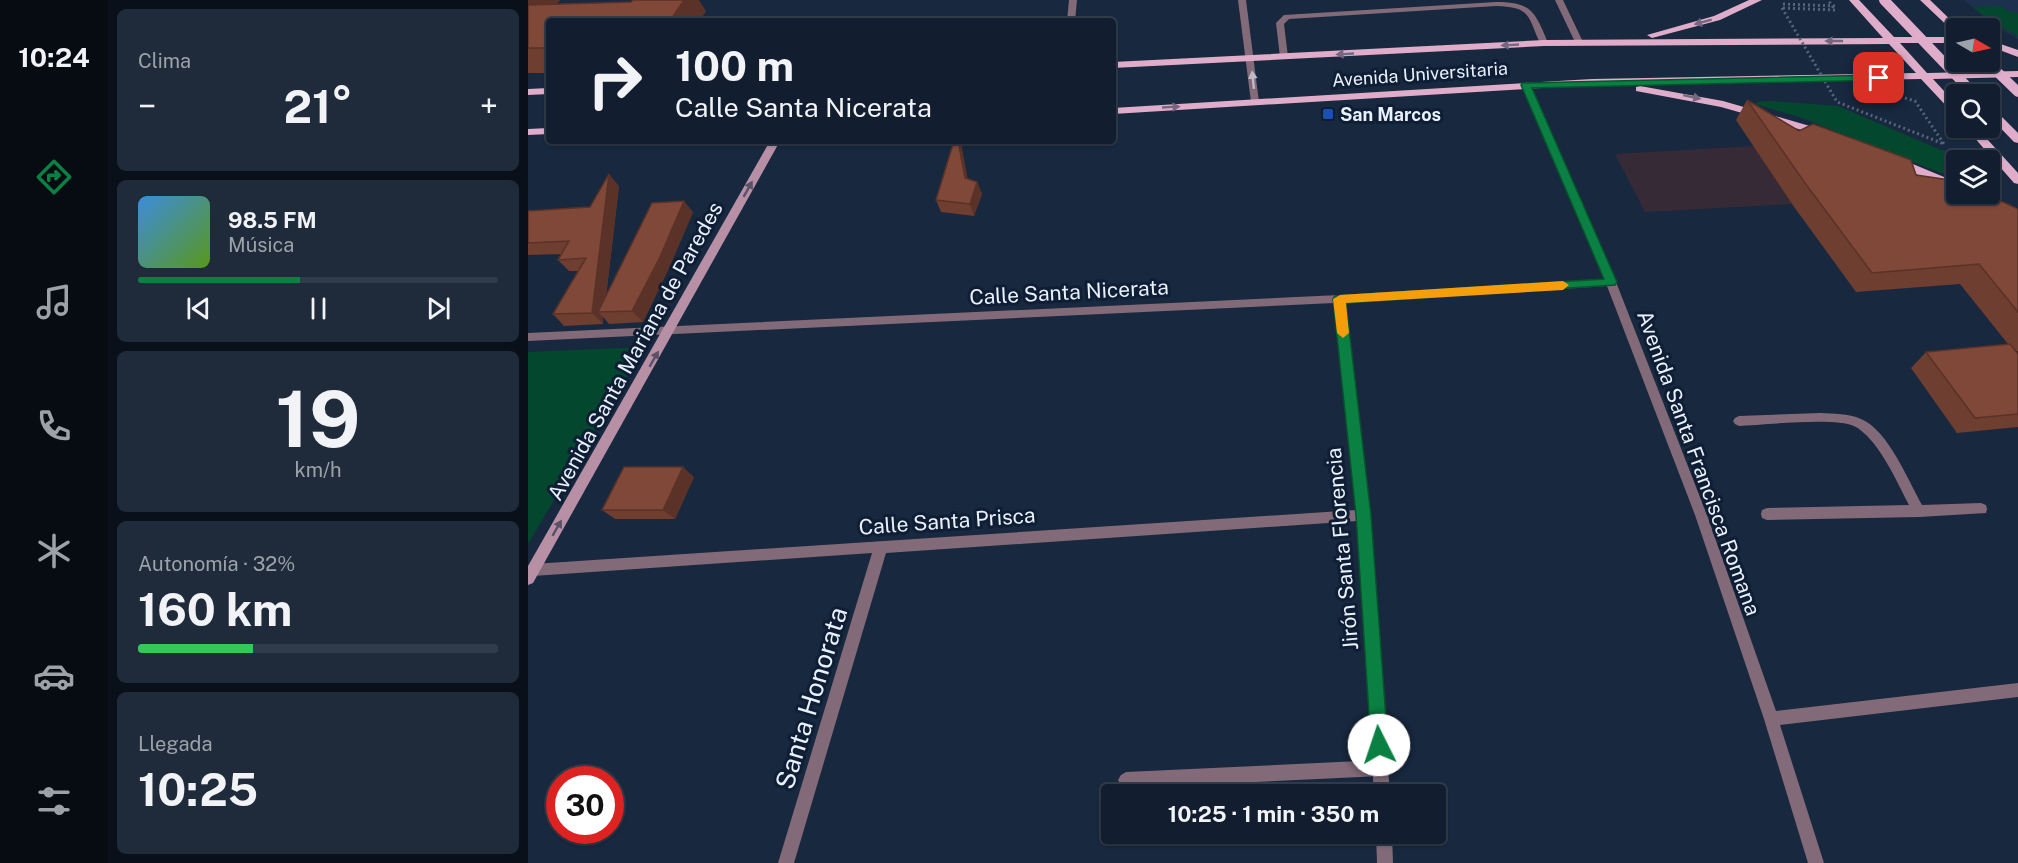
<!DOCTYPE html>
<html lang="es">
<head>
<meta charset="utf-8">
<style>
	:root { --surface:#121e2f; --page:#1f2b3b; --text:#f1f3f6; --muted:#9ca2aa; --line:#313c4b; --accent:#0b8043 }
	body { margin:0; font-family:"Public Sans",sans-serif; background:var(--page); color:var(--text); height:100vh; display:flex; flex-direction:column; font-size:22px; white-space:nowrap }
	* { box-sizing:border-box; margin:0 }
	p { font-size:20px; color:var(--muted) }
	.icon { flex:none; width:33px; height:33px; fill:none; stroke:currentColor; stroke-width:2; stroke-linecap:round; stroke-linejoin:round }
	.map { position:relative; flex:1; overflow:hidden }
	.details { display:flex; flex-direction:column; gap:9px; padding:9px; background:#0a101a; width:420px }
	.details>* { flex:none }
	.top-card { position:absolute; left:18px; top:18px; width:570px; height:126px; border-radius:6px; box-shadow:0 2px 4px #0004,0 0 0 2px var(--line); background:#121e2f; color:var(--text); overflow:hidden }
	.needle { width:39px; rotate:99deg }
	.controls { position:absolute; left:1418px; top:18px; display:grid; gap:12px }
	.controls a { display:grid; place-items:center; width:54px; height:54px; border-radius:6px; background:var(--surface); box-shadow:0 2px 4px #0004,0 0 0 2px var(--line); font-size:30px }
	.speed { position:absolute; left:18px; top:766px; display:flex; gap:12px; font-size:30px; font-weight:700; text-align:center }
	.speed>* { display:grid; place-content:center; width:78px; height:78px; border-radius:50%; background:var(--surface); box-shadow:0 2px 4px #0004,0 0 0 2px var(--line); line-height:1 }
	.speed .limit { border:9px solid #d22; background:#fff; color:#111 }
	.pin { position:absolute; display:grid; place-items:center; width:51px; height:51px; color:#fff; margin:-26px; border-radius:12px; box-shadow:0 3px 9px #0006 }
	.me { position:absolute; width:66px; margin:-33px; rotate:356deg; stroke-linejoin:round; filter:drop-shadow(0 0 4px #0008) }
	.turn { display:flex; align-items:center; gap:21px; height:126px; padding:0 30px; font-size:27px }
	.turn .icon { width:78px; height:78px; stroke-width:2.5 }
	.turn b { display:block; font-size:42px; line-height:51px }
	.big { font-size:45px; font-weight:700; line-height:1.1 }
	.details .card { flex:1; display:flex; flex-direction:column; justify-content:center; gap:9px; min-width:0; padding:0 21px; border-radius:9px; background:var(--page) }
	.details .dial { align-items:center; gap:0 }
	.dial b { font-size:78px; line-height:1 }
	.song { display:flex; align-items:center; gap:18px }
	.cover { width:72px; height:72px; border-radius:9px; background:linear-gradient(135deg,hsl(210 70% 55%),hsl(90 70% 35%)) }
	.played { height:6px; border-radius:3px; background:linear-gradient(90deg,var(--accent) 45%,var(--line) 45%) }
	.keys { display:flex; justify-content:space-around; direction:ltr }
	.heat { display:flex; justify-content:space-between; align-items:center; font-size:33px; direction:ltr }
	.charge { height:9px; border-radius:4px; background:linear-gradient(90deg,#34c759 32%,var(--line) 0) }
	.trip { position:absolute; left:573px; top:784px; width:345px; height:60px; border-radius:6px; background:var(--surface); box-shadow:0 2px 4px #0004,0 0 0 2px var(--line); font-weight:700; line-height:60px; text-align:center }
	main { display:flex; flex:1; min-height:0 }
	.tabs { display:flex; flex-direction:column; width:108px; justify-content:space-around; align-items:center; background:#070c13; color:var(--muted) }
	.tabs .icon { width:42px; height:42px }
	.tabs .on { color:var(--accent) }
	.tabs b { font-size:27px; color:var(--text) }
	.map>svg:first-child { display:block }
</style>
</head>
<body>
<main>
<nav class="tabs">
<b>10:24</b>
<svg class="icon on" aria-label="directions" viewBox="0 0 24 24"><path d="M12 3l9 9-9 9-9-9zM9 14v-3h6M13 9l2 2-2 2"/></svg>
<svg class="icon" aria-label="music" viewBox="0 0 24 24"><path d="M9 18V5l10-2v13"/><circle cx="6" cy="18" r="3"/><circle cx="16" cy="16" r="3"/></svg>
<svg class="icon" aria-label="phone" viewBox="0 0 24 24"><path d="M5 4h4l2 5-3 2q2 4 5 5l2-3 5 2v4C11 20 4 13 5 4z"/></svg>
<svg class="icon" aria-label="climate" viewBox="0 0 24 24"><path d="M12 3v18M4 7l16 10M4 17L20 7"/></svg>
<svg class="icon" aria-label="car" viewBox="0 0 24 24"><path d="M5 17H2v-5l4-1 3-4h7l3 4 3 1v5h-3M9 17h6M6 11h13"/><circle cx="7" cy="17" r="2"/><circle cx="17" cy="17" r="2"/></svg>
<svg class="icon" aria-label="filters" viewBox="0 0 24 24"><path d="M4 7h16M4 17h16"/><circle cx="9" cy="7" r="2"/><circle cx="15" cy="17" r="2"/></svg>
</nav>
<section class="details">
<div class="card"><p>Clima</p>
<div class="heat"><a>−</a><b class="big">21°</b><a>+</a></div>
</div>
<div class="card">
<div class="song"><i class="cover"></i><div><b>98.5 FM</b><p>Música</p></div></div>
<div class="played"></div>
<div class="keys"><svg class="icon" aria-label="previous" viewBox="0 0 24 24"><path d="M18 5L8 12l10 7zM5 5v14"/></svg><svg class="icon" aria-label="pause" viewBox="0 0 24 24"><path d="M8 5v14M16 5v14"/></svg><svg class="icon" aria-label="next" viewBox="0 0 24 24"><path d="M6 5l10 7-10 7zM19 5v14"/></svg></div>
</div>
<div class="card dial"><b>19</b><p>km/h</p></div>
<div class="card"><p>Autonomía · 32%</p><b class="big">160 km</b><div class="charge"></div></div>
<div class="card"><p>Llegada</p><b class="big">10:25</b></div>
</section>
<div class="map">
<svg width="1490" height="863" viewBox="0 0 1490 863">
	<rect width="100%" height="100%" fill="#18283f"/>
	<!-- built -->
	<path fill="#1d304d" d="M1436,0H1490V39L1468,27Z"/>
	<!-- industrial -->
	<path fill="#372a37" d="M1226,146L1264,204L1117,212L1087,154Z"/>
	<!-- green -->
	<g fill="#03482e">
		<path d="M1474,6L1479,11L1490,13V36L1465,23L1445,7Z"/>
		<path d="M1243,101L1310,106L1413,150L1437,152L1446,160H1428V179L1274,118L1227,104L1229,102Z"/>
		<path d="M116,347L0,544V352Z"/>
	</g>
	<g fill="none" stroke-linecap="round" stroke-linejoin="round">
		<!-- path -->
		<g stroke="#576579" stroke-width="3" stroke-dasharray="2 3" stroke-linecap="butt">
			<path d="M1255,4L1308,6"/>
			<path d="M1377,98L1387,101L1416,144"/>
		</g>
		<!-- lane -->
		<g fill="#836a78" fill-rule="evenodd">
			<path d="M968,2C1004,2 1007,12 1020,43L1019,45H1013C999,17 1005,7 968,6L761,19L756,24L760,57L756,59L752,57L748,23L756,15Z"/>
			<path d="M1292,413C1306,414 1320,413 1333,419C1360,430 1380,480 1394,505L1453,503L1458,505L1459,509L1458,513L1391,517L1239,520L1234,518L1233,514L1234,510L1239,508L1381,505C1369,482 1350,438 1326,426C1307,417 1235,425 1211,426L1207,424L1205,421L1207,418L1211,416Z"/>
			<path d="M853,760L858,763L861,768L858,773L853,776L598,788L593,785L590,780L593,775L598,772Z"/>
		</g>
		<!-- street -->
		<g fill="#836a78" fill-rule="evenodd">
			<path d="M541,0H549L547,21H539Z"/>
			<path d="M710,0H718L731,102L727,105L723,102Z"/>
			<path d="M1027,0H1035L1055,42L1054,44L1047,42Z"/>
			<path d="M998,82L1002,85L1088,282L1179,515L1248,711L1490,683V697L1252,725L1296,863H1280L1236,719L1167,515L1079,286L817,303L841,515L862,795H846L829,521L358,553L266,863H250L344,553L5,576L0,574V566L5,564L828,510L806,303L0,341V333L811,295L1076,279L994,85Z"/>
			<path d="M848,834H864L865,863H849Z"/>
		</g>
		<!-- secondary -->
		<path fill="#b790a6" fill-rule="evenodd" d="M242,141H252L5,583L0,585V566Z"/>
		<!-- primary -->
		<g fill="#dfadca" fill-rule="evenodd">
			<path d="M1221,0H1234L1192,20L1124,38L1119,35L1186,16Z"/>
			<path d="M1321,0H1331L1366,37H1428V43H1372L1399,73L1490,71V77L1405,79L1428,104V113L1424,112L1393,79L1064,85L585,114V108L1064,79L1388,73L1361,44L1016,46L585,68V62L1016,40L1355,38Z"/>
			<path d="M1392,0H1402L1431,28H1428V34Z"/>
			<path d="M1461,40L1490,50V57L1461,46Z"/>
			<path d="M1112,86L1195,101L1299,131L1301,133L1295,136L1193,107L1108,91V87Z"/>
			<path d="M21,88V94L0,95V89Z"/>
			<path d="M1461,107L1465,108L1490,133V143L1486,142L1461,116Z"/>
			<path d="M21,128V134L0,135V129Z"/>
			<path d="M1438,128H1449L1490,173V184L1486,183Z"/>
			<path d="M1368,157L1428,182V191L1364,164V158Z"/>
		</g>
		<!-- path-bridge -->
		<g stroke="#576579" stroke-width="3" stroke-dasharray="2 3" stroke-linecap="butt">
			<path d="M1254,8L1309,102L1416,144"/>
			<path d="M1255,8L1307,10L1300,0"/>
		</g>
		<!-- primary-bridge -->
		<g stroke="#dfadca" stroke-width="10">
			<path d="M1356,0L1446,94"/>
			<path d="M1459,62L1490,92"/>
		</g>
	</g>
	<!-- wall -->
	<g fill="#6e3e30">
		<path d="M0,0H32L28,5L178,11L21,21V73H0Z"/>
		<path d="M1219,100L1271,131L1388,175L1490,209V351H1488L1490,354V427L1429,433L1383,368L1398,352L1480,344L1432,284L1328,292L1264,204L1208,120Z"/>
		<path d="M433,144L439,179L449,182L454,194L446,216L413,212L408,200Z"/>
		<path d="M91,186L78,297L165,212L141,268L115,322L81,324L75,317V324L36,326L25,314L51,271H41L30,260L34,254L0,255V211L62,207Z"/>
		<path d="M166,477L147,519H87L74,510Z"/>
	</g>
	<!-- shaded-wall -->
	<g fill="#5a3227">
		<path d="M0,0H32L8,30L0,20Z"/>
		<path d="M156,0H171L178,11L172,21H142Z"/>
		<path d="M430,141H432L433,144L442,190L437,178Z"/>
		<path d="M81,174L91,186L76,312H70L75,317V324L64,313Z"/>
		<path d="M449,182L454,194L446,216L442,204Z"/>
		<path d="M156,201L165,212L141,268L115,322L104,311Z"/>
		<path d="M155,467L166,477L147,519L135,510Z"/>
	</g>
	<!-- building -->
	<g fill="#804838" stroke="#5a3227" stroke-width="1.5">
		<path d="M105,0H156L142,21H21V48H0V5L103,2Z"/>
		<path d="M1219,100L1271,131L1285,124L1383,160L1388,175L1428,181V194H1458L1490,209V312L1451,264L1344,273L1277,183Z"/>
		<path d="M426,141H430L437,178L449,182L442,204L408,200Z"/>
		<path d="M81,174L64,313L25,314L58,258L30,260L41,241L0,243V211L62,207Z"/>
		<path d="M156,201L132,257L104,311L70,312L124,203Z"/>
		<path d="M1482,344L1490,354V414L1447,418L1398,352Z"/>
		<path d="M96,467H155L135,510H74Z"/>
	</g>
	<!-- one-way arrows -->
	<defs><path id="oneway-solid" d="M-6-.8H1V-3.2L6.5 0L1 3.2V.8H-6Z" transform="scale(1.5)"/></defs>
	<g fill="#77667f">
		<use href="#oneway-solid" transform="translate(1175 22) rotate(165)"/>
		<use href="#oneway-solid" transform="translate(1306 41) rotate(180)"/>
		<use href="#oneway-solid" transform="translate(982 45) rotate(177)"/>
		<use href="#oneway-solid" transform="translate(817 54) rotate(177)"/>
		<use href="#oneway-solid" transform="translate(1164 97) rotate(12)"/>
		<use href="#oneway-solid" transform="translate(643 107) rotate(-3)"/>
	</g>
	<use fill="#c0bbc8" href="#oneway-solid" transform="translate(725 80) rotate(-96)"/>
	<g fill="#5b5167">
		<use href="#oneway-solid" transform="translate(220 189) rotate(-61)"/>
		<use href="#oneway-solid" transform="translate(126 359) rotate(-60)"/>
		<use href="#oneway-solid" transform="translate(29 528) rotate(-60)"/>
	</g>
	<!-- route -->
	<path fill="#0b8043" stroke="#07532c" stroke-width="1.5" d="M1351,75L1354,76V80L1004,88L1089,282L1087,285L818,303L843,515L860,745L857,751L851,754L845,751L843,745L828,515L805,299L807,296L1076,279L993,85L994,83Z"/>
	<!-- slow -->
	<path fill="#f59e0b" d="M1035,281L1041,285L1035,290L818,303L821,333L815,338L809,333L805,299L812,295Z"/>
	<!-- markers -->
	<rect fill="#1a4fb4" stroke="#0f1e34" stroke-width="2" x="794" y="108" width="12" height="12" rx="3"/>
	<g text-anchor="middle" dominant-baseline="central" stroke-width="6" stroke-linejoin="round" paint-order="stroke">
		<!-- far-street labels -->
		<g font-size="18" fill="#e9f1fe" stroke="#0f1e34">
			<text transform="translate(892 74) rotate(-4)">Avenida Universitaria</text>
		</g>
		<!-- far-poi labels -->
		<g font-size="18" font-weight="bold" fill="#e9f1fe" stroke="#0f1e34" text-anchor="start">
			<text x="812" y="114">San Marcos</text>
		</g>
		<!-- street labels -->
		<g font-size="21" fill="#e9f1fe" stroke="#0f1e34">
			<text transform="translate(541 292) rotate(-3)">Calle Santa Nicerata</text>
			<text transform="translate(107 351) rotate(-61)">Avenida Santa Mariana de Paredes</text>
			<text transform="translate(1171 463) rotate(70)">Avenida Santa Francisca Romana</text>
			<text transform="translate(419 521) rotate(-4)">Calle Santa Prisca</text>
			<text transform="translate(814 549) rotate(-95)">Jirón Santa Florencia</text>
		</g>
		<!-- near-street labels -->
		<g font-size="26" fill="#e9f1fe" stroke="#0f1e34">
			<text transform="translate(283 698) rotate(-73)">Santa Honorata</text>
		</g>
	</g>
</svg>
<div class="controls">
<a><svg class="needle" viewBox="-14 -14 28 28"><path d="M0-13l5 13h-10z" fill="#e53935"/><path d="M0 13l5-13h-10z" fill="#9ca2aa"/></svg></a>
<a><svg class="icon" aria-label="search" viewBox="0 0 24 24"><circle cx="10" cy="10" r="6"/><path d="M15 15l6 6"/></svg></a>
<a><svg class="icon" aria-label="layers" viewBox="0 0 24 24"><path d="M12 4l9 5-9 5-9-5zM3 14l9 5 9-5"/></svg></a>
</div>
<div class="speed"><div class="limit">30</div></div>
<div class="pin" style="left:1351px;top:78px;background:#d93025"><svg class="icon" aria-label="arrive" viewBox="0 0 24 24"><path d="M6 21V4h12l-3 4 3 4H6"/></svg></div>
<svg class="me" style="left:851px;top:745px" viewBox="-20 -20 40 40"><circle r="19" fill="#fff"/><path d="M0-13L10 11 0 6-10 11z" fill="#0b8043"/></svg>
<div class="trip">10:25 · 1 min · 350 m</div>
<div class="top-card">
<div class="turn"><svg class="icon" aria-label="right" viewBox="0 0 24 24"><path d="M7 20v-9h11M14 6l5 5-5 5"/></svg><div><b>100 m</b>Calle Santa Nicerata</div></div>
</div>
</div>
</main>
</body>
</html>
